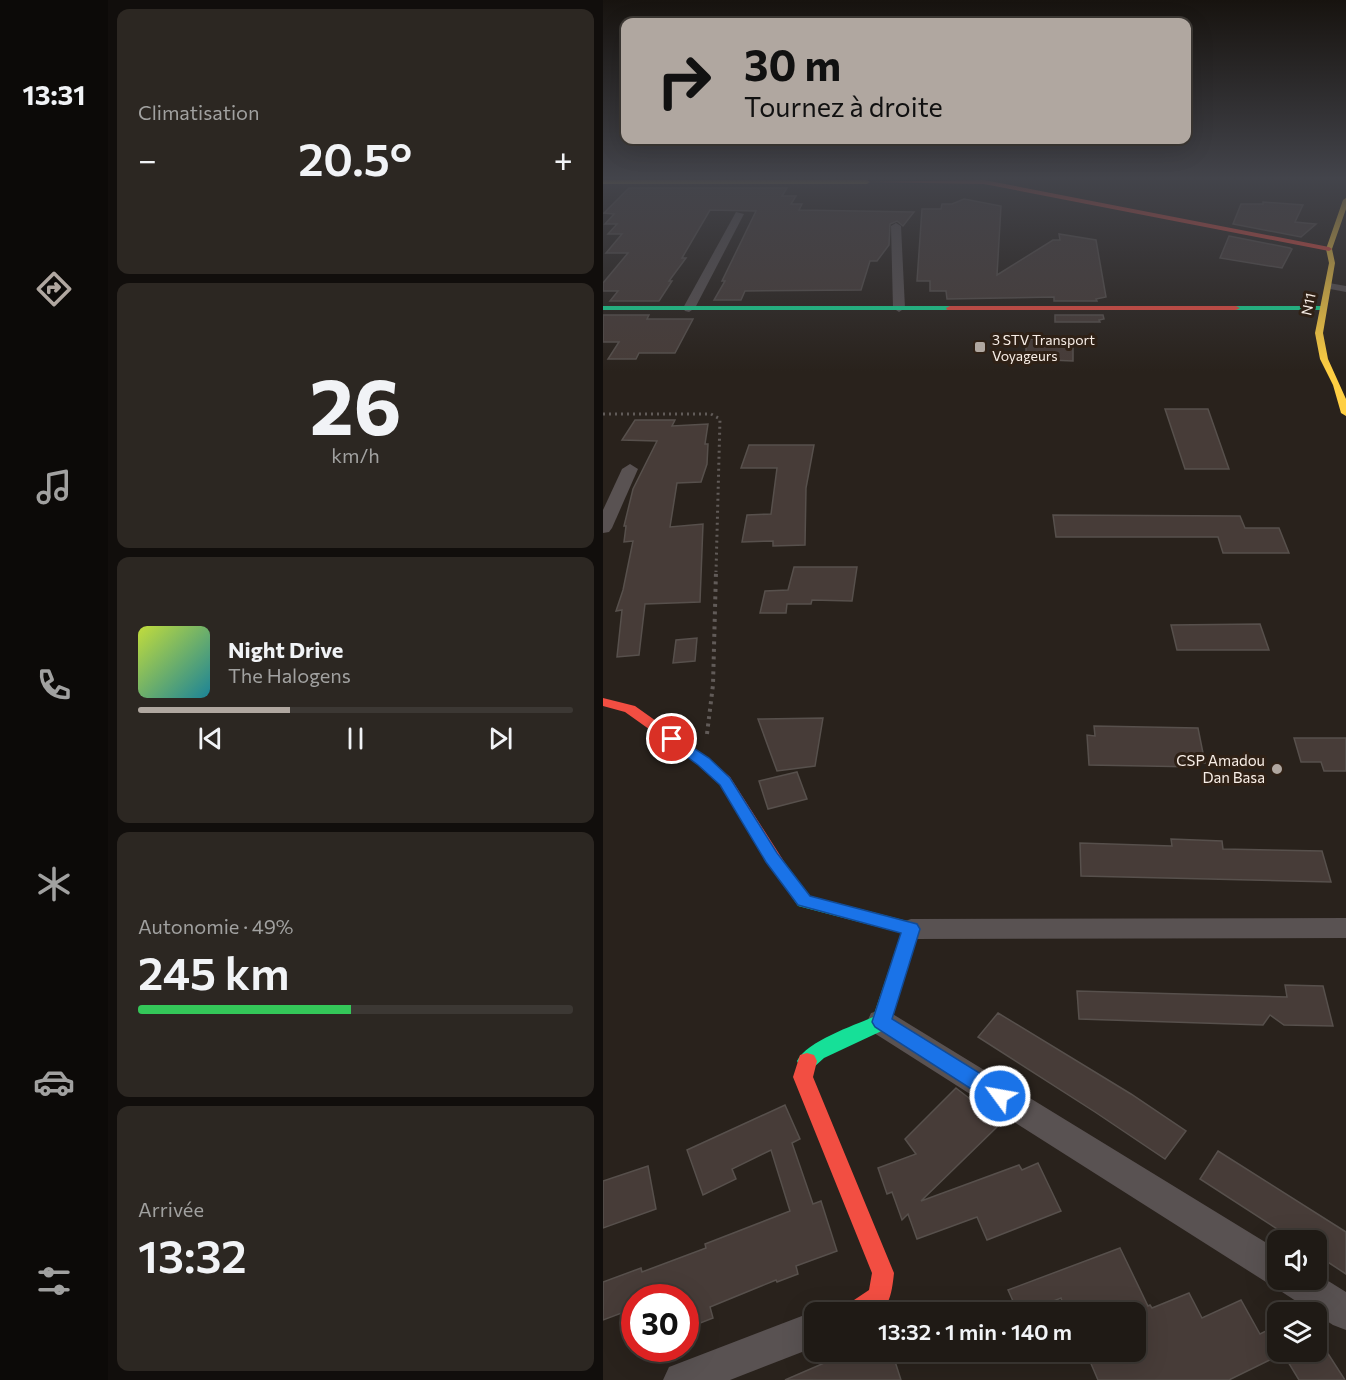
<!DOCTYPE html>
<html lang="fr">
<head>
<meta charset="utf-8">
<style>
	:root { --surface:#1f1a15; --page:#2c2722; --text:#f1f3f6; --muted:#a1a1a0; --line:#3c3834; --accent:#b0a7a0 }
	body { margin:0; font-family:Commissioner,sans-serif; background:var(--page); color:var(--text); height:100vh; display:flex; flex-direction:column; font-size:22px; white-space:nowrap }
	* { box-sizing:border-box; margin:0 }
	p { font-size:20px; color:var(--muted) }
	.icon { flex:none; width:33px; height:33px; fill:none; stroke:currentColor; stroke-width:2; stroke-linecap:round; stroke-linejoin:round }
	.map { position:relative; flex:1; overflow:hidden }
	.panel { display:flex; flex-direction:column; gap:9px; padding:9px; background:#110e0c; width:495px }
	.panel>* { flex:none }
	.banner { position:absolute; left:18px; top:18px; width:570px; height:126px; border-radius:12px; box-shadow:0 6px 24px #0002,0 0 0 2px var(--line); background:#b0a7a0; color:#111; overflow:hidden }
	.buttons { position:absolute; left:664px; top:1230px; display:grid; gap:12px }
	.buttons a { display:grid; place-items:center; width:60px; height:60px; border-radius:12px; background:var(--surface); box-shadow:0 6px 24px #0002,0 0 0 2px var(--line); font-size:30px }
	.speed { position:absolute; left:18px; top:1284px; display:flex; gap:12px; font-size:30px; font-weight:700; text-align:center }
	.speed>* { display:grid; place-content:center; width:78px; height:78px; border-radius:50%; background:var(--surface); box-shadow:0 6px 24px #0002,0 0 0 2px var(--line); line-height:1 }
	.speed .limit { border:9px solid #d22; background:#fff; color:#111 }
	.pin { position:absolute; display:grid; place-items:center; width:51px; height:51px; color:#fff; margin:-26px; border:3px solid #fff; border-radius:50%; box-shadow:0 2px 6px #0007 }
	.me { position:absolute; width:66px; margin:-33px; rotate:302deg; stroke-linejoin:round; filter:drop-shadow(0 0 4px #0008) }
	.turn { display:flex; align-items:center; gap:21px; height:126px; padding:0 24px; font-size:27px }
	.turn .icon { width:78px; height:78px; stroke-width:2.5 }
	.turn b { display:block; font-size:42px; line-height:51px }
	.big { font-size:45px; font-weight:600; line-height:1.1 }
	.panel .widget { flex:1; display:flex; flex-direction:column; justify-content:center; gap:9px; min-width:0; padding:0 21px; border-radius:12px; background:var(--page) }
	.panel .dial { align-items:center; gap:0 }
	.dial b { font-size:78px; line-height:1 }
	.song { display:flex; align-items:center; gap:18px }
	.cover { width:72px; height:72px; border-radius:9px; background:linear-gradient(135deg,hsl(70 70% 55%),hsl(190 70% 35%)) }
	.played { height:6px; border-radius:3px; background:linear-gradient(90deg,var(--accent) 35%,var(--line) 35%) }
	.keys { display:flex; justify-content:space-around; direction:ltr }
	.heat { display:flex; justify-content:space-between; align-items:center; font-size:33px; direction:ltr }
	.charge { height:9px; border-radius:4px; background:linear-gradient(90deg,#34c759 49%,var(--line) 0) }
	.trip { position:absolute; left:201px; top:1302px; width:342px; height:60px; border-radius:12px; background:var(--surface); box-shadow:0 6px 24px #0002,0 0 0 2px var(--line); font-weight:600; line-height:60px; text-align:center }
	main { display:flex; flex:1; min-height:0 }
	.dock { display:flex; flex-direction:column; width:108px; justify-content:space-around; align-items:center; background:#0c0a08; color:var(--muted) }
	.dock .icon { width:42px; height:42px }
	.dock .selected { color:var(--accent) }
	.dock b { font-size:27px; color:var(--text) }
	.map>svg:first-child { display:block }
</style>
</head>
<body>
<main>
<nav class="dock">
<b>13:31</b>
<svg class="icon selected" aria-label="directions" viewBox="0 0 24 24"><path d="M12 3l9 9-9 9-9-9zM9 14v-3h6M13 9l2 2-2 2"/></svg>
<svg class="icon" aria-label="music" viewBox="0 0 24 24"><path d="M9 18V5l10-2v13"/><circle cx="6" cy="18" r="3"/><circle cx="16" cy="16" r="3"/></svg>
<svg class="icon" aria-label="phone" viewBox="0 0 24 24"><path d="M5 4h4l2 5-3 2q2 4 5 5l2-3 5 2v4C11 20 4 13 5 4z"/></svg>
<svg class="icon" aria-label="climate" viewBox="0 0 24 24"><path d="M12 3v18M4 7l16 10M4 17L20 7"/></svg>
<svg class="icon" aria-label="car" viewBox="0 0 24 24"><path d="M5 17H2v-5l4-1 3-4h7l3 4 3 1v5h-3M9 17h6M6 11h13"/><circle cx="7" cy="17" r="2"/><circle cx="17" cy="17" r="2"/></svg>
<svg class="icon" aria-label="filters" viewBox="0 0 24 24"><path d="M4 7h16M4 17h16"/><circle cx="9" cy="7" r="2"/><circle cx="15" cy="17" r="2"/></svg>
</nav>
<section class="panel">
<div class="widget"><p>Climatisation</p>
<div class="heat"><a>−</a><b class="big">20.5°</b><a>+</a></div>
</div>
<div class="widget dial"><b>26</b><p>km/h</p></div>
<div class="widget">
<div class="song"><i class="cover"></i><div><b>Night Drive</b><p>The Halogens</p></div></div>
<div class="played"></div>
<div class="keys"><svg class="icon" aria-label="previous" viewBox="0 0 24 24"><path d="M18 5L8 12l10 7zM5 5v14"/></svg><svg class="icon" aria-label="pause" viewBox="0 0 24 24"><path d="M8 5v14M16 5v14"/></svg><svg class="icon" aria-label="next" viewBox="0 0 24 24"><path d="M6 5l10 7-10 7zM19 5v14"/></svg></div>
</div>
<div class="widget"><p>Autonomie · 49%</p><b class="big">245 km</b><div class="charge"></div></div>
<div class="widget"><p>Arrivée</p><b class="big">13:32</b></div>
</section>
<div class="map">
<svg width="743" height="1380" viewBox="0 0 743 1380">
	<rect width="100%" height="100%" fill="#29221c"/>
	<!-- building -->
	<g fill="#473c38" stroke="#57504c" stroke-width="1.5">
		<path d="M26,188H184L179,196H193L188,204H199L196,210L311,212L300,226L294,221L287,224L286,245L274,261H267L258,290L142,291L138,300H111L122,281H119L153,211L107,210L79,258H83L66,281H69L56,301H7L15,291H0V283L25,253H3L19,234H5L14,224H2L11,214L1,213Z"/>
		<path d="M361,199L398,206L394,275L450,240H457L456,234L493,240L503,297L493,299L494,301H451V297L344,299L343,291H327V281H314L319,209H338L339,204H349Z"/>
		<path d="M660,202L700,205L692,222L713,224L698,237L630,224L638,204H660Z"/>
		<path d="M626,236L687,248L689,249L679,268L617,258Z"/>
		<path d="M0,315H46L44,319H90L72,353H36L33,359H5L16,342H0Z"/>
		<path d="M452,315H500L501,319L496,320L497,322H452Z"/>
		<path d="M423,339L470,340V361L423,359Z"/>
		<path d="M562,409H605L626,469H582Z"/>
		<path d="M32,420H72L69,426L105,424L102,444H105L104,464L98,482L74,483L67,527L100,524L97,602L42,604L36,655L14,657L19,610L13,611L20,590L30,541L21,542L23,526H21L30,489L54,441L19,440Z"/>
		<path d="M146,445H211L203,488L202,545L170,546V541L139,542L144,515L168,514L174,468H138Z"/>
		<path d="M450,515L637,516L642,528H676L686,553H620L615,537H453Z"/>
		<path d="M191,567H254L249,601L209,600L208,604H184L183,613H157L162,591L185,590Z"/>
		<path d="M657,624L666,650H574L568,625Z"/>
		<path d="M94,638L92,661L70,663L73,640Z"/>
		<path d="M220,718L212,766L174,771L155,719Z"/>
		<path d="M491,726L595,728L602,763H595L596,767L486,765L484,735L492,736Z"/>
		<path d="M691,738H743V771H721L718,762H698Z"/>
		<path d="M194,772L204,799L165,809L156,781Z"/>
		<path d="M568,839L619,841L620,849L719,851L728,882L478,876L477,843L569,846Z"/>
		<path d="M682,985L720,986L730,1026L681,1025L667,1015L660,1025L476,1019L474,991L684,997Z"/>
		<path d="M395,1013L528,1094L583,1131L562,1159L492,1112L375,1037Z"/>
		<path d="M353,1088L398,1123L318,1201L416,1165L419,1170L435,1163L458,1211L384,1240L374,1217L314,1239L305,1214L299,1220L289,1192L284,1194L275,1168L313,1154L302,1139Z"/>
		<path d="M182,1105L197,1139L189,1143L210,1204L218,1201L234,1251L193,1266L195,1274L174,1282L173,1280L107,1307L110,1318L82,1329V1298H32V1308L0,1320V1282L38,1268L39,1272L103,1248L102,1244L187,1211L168,1150L129,1169L133,1179L100,1195L84,1150Z"/>
		<path d="M615,1151L743,1232V1274L714,1255V1240H691L597,1179Z"/>
		<path d="M45,1166L53,1209L0,1228V1181Z"/>
		<path d="M517,1248L545,1306L547,1305L549,1308L586,1293L599,1318L638,1300L657,1334L675,1325V1356L626,1380H495L483,1352H532V1312H463L458,1298L423,1312H415L405,1290Z"/>
		<path d="M234,1352H289L298,1380H182L235,1357Z"/>
		<path d="M679,1352H724L742,1380H696Z"/>
	</g>
	<g fill="none" stroke-linecap="round" stroke-linejoin="round">
		<!-- path-far1 -->
		<path stroke="#615b58" stroke-width="3" stroke-dasharray="2 4" stroke-linecap="butt" d="M0,414H108L117,419L113,572"/>
		<!-- path -->
		<path stroke="#615b58" stroke-width="4" stroke-dasharray="3 4.5" stroke-linecap="butt" d="M104,734L110,685L113,571"/>
		<!-- street -->
		<g fill="#595252" fill-rule="evenodd">
			<path d="M133,212L141,214L92,308L86,312L82,311L80,308Z"/>
			<path d="M293,223L298,226L302,308L296,312L290,308L288,226Z"/>
			<path d="M726,283L743,286V292L722,288V284Z"/>
			<path d="M27,464L35,469L9,528L6,532L0,533V510L19,469Z"/>
			<path d="M743,918V938L308,939L299,936L295,929L299,922L308,919Z"/>
			<path d="M278,1010L288,1013L675,1250V1280H714V1274L743,1292V1330L730,1325L679,1292L676,1287L663,1282L268,1031L264,1022L268,1013Z"/>
			<path d="M212,1311L216,1312H212V1347L127,1380H60L66,1367Z"/>
		</g>
		<!-- fast -->
		<g fill="#16e098" fill-rule="evenodd">
			<path d="M0,306H347L351,308L347,310H0Z"/>
			<path d="M633,306H719L723,308L719,310H630L629,308Z"/>
			<path d="M176,861L182,863L207,896L308,922L314,924L317,929L285,1028L221,1058L211,1067L204,1069L197,1067L194,1061C204,1041 250,1026 270,1017L298,933L195,906L168,867L170,863Z"/>
		</g>
		<!-- slow -->
		<g fill="#ffcf43" fill-rule="evenodd">
			<path d="M0,180H264L267,182L264,184H0Z"/>
			<path d="M743,198V209L729,249L732,263L720,333L725,359L743,399V416L738,413L730,385L717,359L712,333L726,263L723,249L740,200Z"/>
		</g>
		<!-- jam -->
		<g fill="#f24e42" fill-rule="evenodd">
			<path d="M381,180L726,247L729,249L726,251L381,184L261,182Z"/>
			<path d="M347,306H633L637,308L633,310H344L343,308Z"/>
			<path d="M0,698L32,706L105,758L127,777L182,863L184,867L182,871L176,873L170,871L117,785L95,764L22,712L0,706Z"/>
			<path d="M204,1053L211,1055L214,1061L210,1077L291,1273C287,1312 281,1316 242,1312L245,1304L266,1290L269,1273L190,1077L197,1055Z"/>
		</g>
	</g>
	<!-- sky -->
	<linearGradient id="sky" x2="0" y2="1"><stop stop-color="#17130f"/><stop offset="0.48" stop-color="#43444b"/><stop offset="1" stop-color="#43444b" stop-opacity="0"/></linearGradient>
	<rect width="743" height="371" fill="url(#sky)"/>
	<!-- route -->
	<path fill="#1a73e8" stroke="#114b97" stroke-width="1.5" d="M69,734L106,758L127,778L174,853L207,896L314,924L317,929L289,1019L404,1090L407,1096L404,1103L397,1105L390,1103L272,1027L269,1022L298,933L195,905L163,862L117,785L95,765L64,742L62,739L64,736Z"/>
	<!-- markers -->
	<g fill="#b0a7a0" stroke="#2f2116" stroke-width="2">
		<rect x="371" y="341" width="12" height="12" rx="3"/>
		<circle cx="674" cy="769" r="6"/>
	</g>
	<g text-anchor="middle" dominant-baseline="central" stroke-width="6" stroke-linejoin="round" paint-order="stroke">
		<!-- far-street labels -->
		<g font-size="14" fill="#f8eee7" stroke="#2f2116">
			<text transform="translate(705 304) rotate(-78)">N11</text>
		</g>
		<!-- far-poi labels -->
		<g font-size="14" fill="#f8eee7" stroke="#2f2116" text-anchor="start">
			<text x="389" y="339">3 STV Transport<tspan x="389" dy="16">Voyageurs</tspan></text>
		</g>
		<!-- poi labels -->
		<g font-size="15" fill="#f8eee7" stroke="#2f2116" text-anchor="end">
			<text x="662" y="760">CSP Amadou<tspan x="662" dy="17">Dan Basa</tspan></text>
		</g>
	</g>
</svg>
<div class="buttons">
<a><svg class="icon" aria-label="sound" viewBox="0 0 24 24"><path d="M4 9h4l5-4v14l-5-4H4zM17 9q2 3 0 6"/></svg></a>
<a><svg class="icon" aria-label="layers" viewBox="0 0 24 24"><path d="M12 4l9 5-9 5-9-5zM3 14l9 5 9-5"/></svg></a>
</div>
<div class="speed"><div class="limit">30</div></div>
<div class="pin" style="left:69px;top:739px;background:#d93025"><svg class="icon" aria-label="arrive" viewBox="0 0 24 24"><path d="M6 21V4h12l-3 4 3 4H6"/></svg></div>
<svg class="me" style="left:397px;top:1096px" viewBox="-20 -20 40 40"><circle r="17" fill="#1a73e8" stroke="#fff" stroke-width="3"/><path d="M0-11L8 9 0 5-8 9z" fill="#fff"/></svg>
<div class="trip">13:32 · 1 min · 140 m</div>
<div class="banner">
<div class="turn"><svg class="icon" aria-label="right" viewBox="0 0 24 24"><path d="M7 20v-9h11M14 6l5 5-5 5"/></svg><div><b>30 m</b>Tournez à droite</div></div>
</div>
</div>
</main>
</body>
</html>
